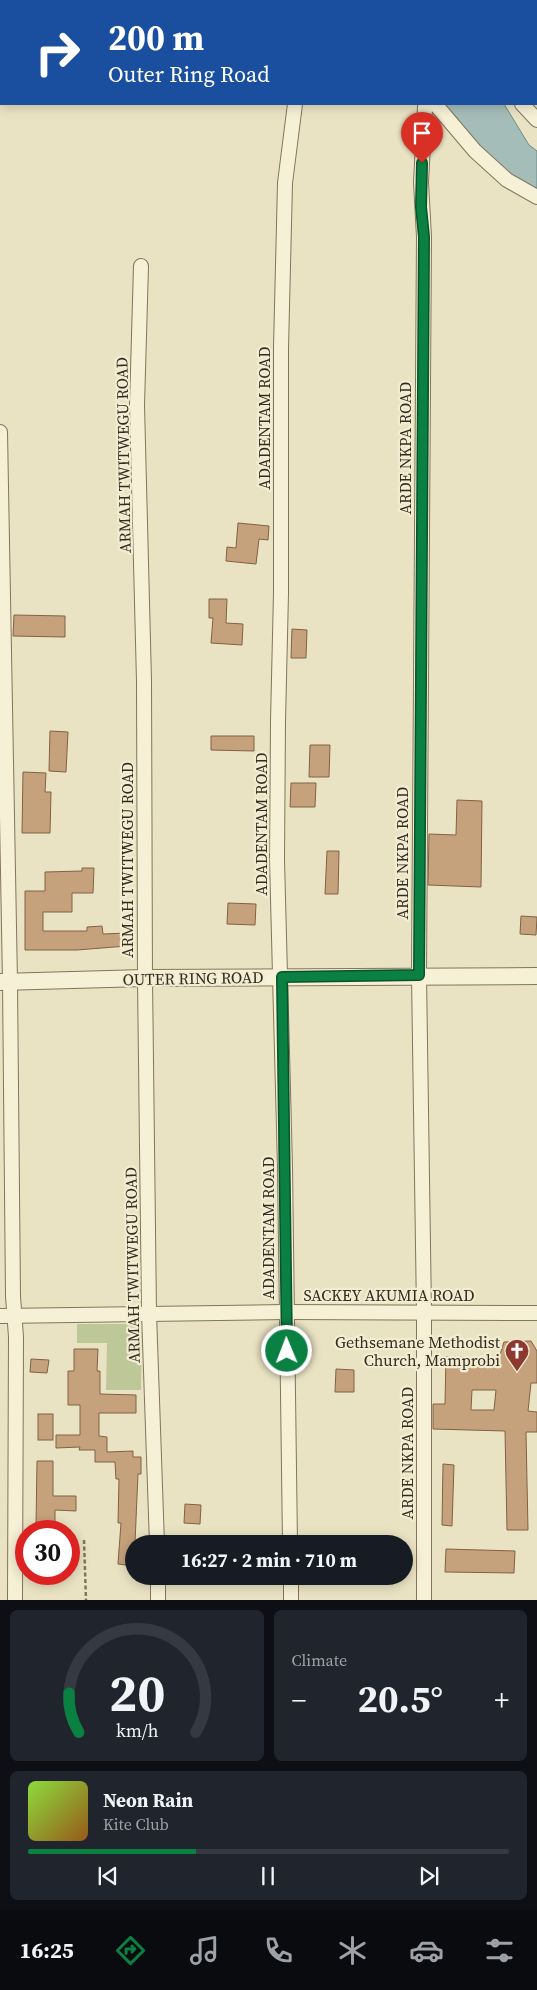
<!DOCTYPE html>
<html lang="en">
<head>
<meta charset="utf-8">
<style>
	:root { --surface:#171b24; --page:#20242c; --text:#f1f3f6; --muted:#9ea1a6; --line:#363941; --accent:#0b8043 }
	body { margin:0; font-family:"Source Serif 4",serif; background:var(--page); color:var(--text); height:100vh; display:flex; flex-direction:column; font-size:19px; white-space:nowrap }
	* { box-sizing:border-box; margin:0 }
	p { font-size:16px; color:var(--muted) }
	.icon { flex:none; width:28px; height:28px; fill:none; stroke:currentColor; stroke-width:2; stroke-linecap:round; stroke-linejoin:round }
	.map { position:relative; height:1600px; overflow:hidden }
	.side { display:flex; flex-direction:column; gap:10px; padding:10px; background:#0d0f14; flex:1 }
	.side>* { flex:none }
	.guide { position:absolute; left:0px; top:0px; width:538px; height:105px; box-shadow:0 2px 12px #0003; background:#1a4fa0; color:#fff; overflow:hidden }
	.speed { position:absolute; left:15px; top:1520px; display:flex; gap:10px; font-size:25px; font-weight:700; text-align:center }
	.speed>* { display:grid; place-content:center; width:65px; height:65px; border-radius:50%; background:var(--surface); box-shadow:0 2px 12px #0003; line-height:1 }
	.speed .limit { border:8px solid #d22; background:#fff; color:#111 }
	.pin { position:absolute; display:grid; place-items:center; width:42px; height:42px; color:#fff; margin:-51px -21px; border-radius:50% 50% 50% 0; rotate:-45deg; box-shadow:0 0 5px #0007 }
	.pin .icon { rotate:45deg }
	.me { position:absolute; width:55px; margin:-28px; rotate:359deg; stroke-linejoin:round; filter:drop-shadow(0 0 4px #0008) }
	.turn { display:flex; align-items:center; gap:18px; height:105px; padding:0 25px; font-size:22px }
	.turn .icon { width:65px; height:65px; stroke-width:2.5 }
	.turn b { display:block; font-size:35px; line-height:42px }
	.big { font-size:38px; font-weight:700; line-height:1.1 }
	.side .widget { flex:1; display:flex; flex-direction:column; justify-content:center; gap:8px; min-width:0; padding:0 18px; border-radius:8px; background:var(--page) }
	.side .dial { align-items:center; gap:0 }
	.dial svg { height:130px; overflow:visible; fill:none; stroke:var(--line); stroke-width:7; stroke-linecap:round; text-anchor:middle }
	.dial text { fill:var(--text); stroke:none }
	.song { display:flex; align-items:center; gap:15px }
	.cover { width:60px; height:60px; border-radius:8px; background:linear-gradient(135deg,hsl(90 70% 55%),hsl(30 70% 35%)) }
	.played { height:5px; border-radius:2px; background:linear-gradient(90deg,var(--accent) 35%,var(--line) 35%) }
	.keys { display:flex; justify-content:space-around; direction:ltr }
	.heat { display:flex; justify-content:space-between; align-items:center; font-size:28px; direction:ltr }
	.side .tiles { flex:1; display:grid; gap:10px; grid-template-columns:1fr 1fr }
	.widget:last-child { grid-column:span 2 }
	.trip { position:absolute; left:125px; top:1535px; width:288px; height:50px; border-radius:25px; background:var(--surface); box-shadow:0 2px 12px #0003; font-weight:700; line-height:50px; text-align:center }
	.menu { display:flex; height:80px; justify-content:space-around; align-items:center; background:#090b0e; color:var(--muted) }
	.menu .icon { width:35px; height:35px }
	.menu .on { color:var(--accent) }
	.menu b { font-size:22px; color:var(--text) }
	.map>svg:first-child { display:block }
</style>
</head>
<body>
<div class="map">
<svg width="537" height="1600" viewBox="0 0 537 1600">
	<rect width="100%" height="100%" fill="#eae3c3"/>
	<!-- green -->
	<path fill="#bdc798" d="M77,1324H142L141,1390H106L107,1343H77Z"/>
	<!-- water -->
	<path fill="#a5bdb9" stroke="#6d8b86" d="M441,104H504L529,145L537,151V193L482,154Z"/>
	<!-- building -->
	<g fill="#c6a27c" stroke="#806243" fill-rule="evenodd">
		<path d="M238,523L269,526L268,540L259,539L256,564L226,561L227,547L236,548Z"/>
		<path d="M209,599H227L226,623L243,624L242,645L211,643L213,618H209Z"/>
		<path d="M14,615L65,616V637L13,636Z"/>
		<path d="M292,629L307,630L306,658H291Z"/>
		<path d="M50,731L68,732L66,772L49,771Z"/>
		<path d="M211,736H254V751L211,750Z"/>
		<path d="M310,745H330L329,777H309Z"/>
		<path d="M23,772L46,773L45,792H51L50,833H22Z"/>
		<path d="M291,783H316L315,807H290Z"/>
		<path d="M457,800L482,801L481,887L428,885L429,834L456,835Z"/>
		<path d="M327,851H339L338,894H325Z"/>
		<path d="M82,868H94L93,893H72V912H43V931H87V927L102,926L103,934L127,933V946L77,950H25V891H45V872L82,871Z"/>
		<path d="M228,903L256,904L255,925L227,924Z"/>
		<path d="M521,916L537,917L536,935L520,934Z"/>
		<path d="M267,1338H279V1361L266,1360Z"/>
		<path d="M531,1341L537,1351V1383H531L528,1411L537,1412V1432H526L528,1530H507L505,1431L433,1429V1404H445L446,1357L499,1358L504,1342ZM472,1390H496L494,1410H471Z"/>
		<path d="M74,1349H98L97,1371H100V1394L136,1395V1413H99V1436L107,1437V1452L133,1451V1457H141V1474H138L134,1566L118,1564L121,1523H118L119,1479H116L115,1462H95V1450H79L80,1447L56,1448V1435H80V1405H68V1371H74Z"/>
		<path d="M31,1359L49,1360L47,1373L30,1372Z"/>
		<path d="M336,1369L354,1370V1392H335Z"/>
		<rect x="38" y="1414" width="15" height="26"/>
		<path d="M37,1461H53V1496H76V1511L55,1510V1527L36,1526Z"/>
		<path d="M443,1464L454,1465L452,1526L442,1525Z"/>
		<path d="M185,1504L201,1505L200,1524L184,1523Z"/>
		<path d="M446,1549L515,1551L514,1573L445,1572Z"/>
	</g>
	<g fill="none" stroke-linecap="round" stroke-linejoin="round">
		<defs>
			<g id="minor">
				<path d="M389,0L392,1"/>
				<path d="M520,0V1"/>
				<path d="M115,1V0"/>
				<path d="M327,1L328,0"/>
				<path d="M424,1V0"/>
				<path d="M522,104L537,120"/>
				<path d="M141,266L137,405L144,681L145,978L149,1313L157,1544"/>
				<path d="M0,432L10,982L13,1296L16,1337L15,1600"/>
				<path d="M0,1316L286,1312L537,1313"/>
				<path d="M290,1544L285,1167L277,860L278,721L281,593V348L285,183L295,104"/>
				<path d="M158,1576V1600"/>
				<path d="M291,1576V1600"/>
				<path d="M424,1600V1313L419,975L424,237L421,182L425,107L431,104L436,105L475,151L507,180L537,197"/>
			</g>
			<path id="tertiary" d="M0,982L145,978L537,976"/>
		</defs>
		<!-- minor casing -->
		<use href="#minor" stroke="#83755b" stroke-width="16"/>
		<!-- tertiary casing -->
		<use href="#tertiary" stroke="#83755b" stroke-width="18"/>
		<!-- path -->
		<path stroke="#83755b" stroke-width="2.5" stroke-dasharray="4 2.5" stroke-linecap="butt" d="M84,1540L86,1600"/>
		<!-- minor -->
		<use href="#minor" stroke="#f6f0d6" stroke-width="14"/>
		<!-- tertiary -->
		<use href="#tertiary" stroke="#f6f0d6" stroke-width="16"/>
	</g>
	<g fill="none" stroke-linecap="round" stroke-linejoin="round">
		<defs>
			<path id="route" d="M287,1351L282,977L419,975L424,237L421,207L422,163"/>
		</defs>
		<!-- route casing -->
		<use href="#route" stroke="#07532c" stroke-width="12"/>
		<!-- route -->
		<use href="#route" stroke="#0b8043" stroke-width="9"/>
	</g>
	<!-- icons -->
	<defs>
		<symbol id="church-pin" viewBox="-11 -11 22 30"><path d="M0 17L-7.5 6A9.5 9.5 0 1 1 7.5 6Z" fill="#8d3930" stroke="#f2edd2"/><path d="M-1.2-6h2.4v3.5h3.3v2.4h-3.3V6h-2.4V-.1h-3.3v-2.4h3.3Z" fill="#fff"/></symbol>
	</defs>
	<g fill-rule="evenodd">
		<use href="#church-pin" x="503" y="1337" width="28" height="38"/>
	</g>
	<g text-anchor="middle" dominant-baseline="central" stroke-width="4.5" stroke-linejoin="round" paint-order="stroke">
		<!-- street labels -->
		<g font-size="16" fill="#342b1e" stroke="#f2edd2">
			<text transform="translate(264 418) rotate(-90)">ADADENTAM ROAD</text>
			<text transform="translate(405 448) rotate(-90)">ARDE NKPA ROAD</text>
			<text transform="translate(123 455) rotate(-91)">ARMAH TWITWEGU ROAD</text>
			<text transform="translate(261 824) rotate(-90)">ADADENTAM ROAD</text>
			<text transform="translate(402 853) rotate(-90)">ARDE NKPA ROAD</text>
			<text transform="translate(127 860) rotate(-90)">ARMAH TWITWEGU ROAD</text>
			<text transform="translate(193 978) rotate(-1)">OUTER RING ROAD</text>
			<text transform="translate(268 1228) rotate(-90)">ADADENTAM ROAD</text>
			<text transform="translate(132 1265) rotate(-91)">ARMAH TWITWEGU ROAD</text>
			<text x="389" y="1295">SACKEY AKUMIA ROAD</text>
			<text transform="translate(407 1453) rotate(-90)">ARDE NKPA ROAD</text>
		</g>
		<!-- poi labels -->
		<g font-size="16" fill="#342b1e" stroke="#f2edd2" text-anchor="end">
			<text x="500" y="1342">Gethsemane Methodist<tspan x="500" dy="18">Church, Mamprobi</tspan></text>
		</g>
	</g>
</svg>
<div class="speed"><div class="limit">30</div></div>
<div class="pin" style="left:422px;top:163px;background:#d93025"><svg class="icon" aria-label="arrive" viewBox="0 0 24 24"><path d="M6 21V4h12l-3 4 3 4H6"/></svg></div>
<svg class="me" style="left:287px;top:1351px" viewBox="-20 -20 40 40"><circle r="17" fill="#0b8043" stroke="#fff" stroke-width="3"/><path d="M0-11L8 9 0 5-8 9z" fill="#fff"/></svg>
<div class="trip">16:27 · 2 min · 710 m</div>
<div class="guide">
<div class="turn"><svg class="icon" aria-label="right" viewBox="0 0 24 24"><path d="M7 20v-9h11M14 6l5 5-5 5"/></svg><div><b>200 m</b>Outer Ring Road</div></div>
</div>
</div>
<section class="side">
<div class="tiles">
<div class="widget dial"><svg viewBox="0 0 100 80">
<path d="M14 69A42 42 0 1 1 86 69"/>
<path d="M14 69A42 42 0 0 1 8 45" stroke="#0b8043"/>
<text x="50" y="56" font-size="32" font-weight="700">20</text>
<text x="50" y="72" font-size="11">km/h</text>
</svg></div>
<div class="widget"><p>Climate</p>
<div class="heat"><a>−</a><b class="big">20.5°</b><a>+</a></div>
</div>
<div class="widget">
<div class="song"><i class="cover"></i><div><b>Neon Rain</b><p>Kite Club</p></div></div>
<div class="played"></div>
<div class="keys"><svg class="icon" aria-label="previous" viewBox="0 0 24 24"><path d="M18 5L8 12l10 7zM5 5v14"/></svg><svg class="icon" aria-label="pause" viewBox="0 0 24 24"><path d="M8 5v14M16 5v14"/></svg><svg class="icon" aria-label="next" viewBox="0 0 24 24"><path d="M6 5l10 7-10 7zM19 5v14"/></svg></div>
</div>
</div>
</section>
<nav class="menu">
<b>16:25</b>
<svg class="icon on" aria-label="directions" viewBox="0 0 24 24"><path d="M12 3l9 9-9 9-9-9zM9 14v-3h6M13 9l2 2-2 2"/></svg>
<svg class="icon" aria-label="music" viewBox="0 0 24 24"><path d="M9 18V5l10-2v13"/><circle cx="6" cy="18" r="3"/><circle cx="16" cy="16" r="3"/></svg>
<svg class="icon" aria-label="phone" viewBox="0 0 24 24"><path d="M5 4h4l2 5-3 2q2 4 5 5l2-3 5 2v4C11 20 4 13 5 4z"/></svg>
<svg class="icon" aria-label="climate" viewBox="0 0 24 24"><path d="M12 3v18M4 7l16 10M4 17L20 7"/></svg>
<svg class="icon" aria-label="car" viewBox="0 0 24 24"><path d="M5 17H2v-5l4-1 3-4h7l3 4 3 1v5h-3M9 17h6M6 11h13"/><circle cx="7" cy="17" r="2"/><circle cx="17" cy="17" r="2"/></svg>
<svg class="icon" aria-label="filters" viewBox="0 0 24 24"><path d="M4 7h16M4 17h16"/><circle cx="9" cy="7" r="2"/><circle cx="15" cy="17" r="2"/></svg>
</nav>
</body>
</html>
